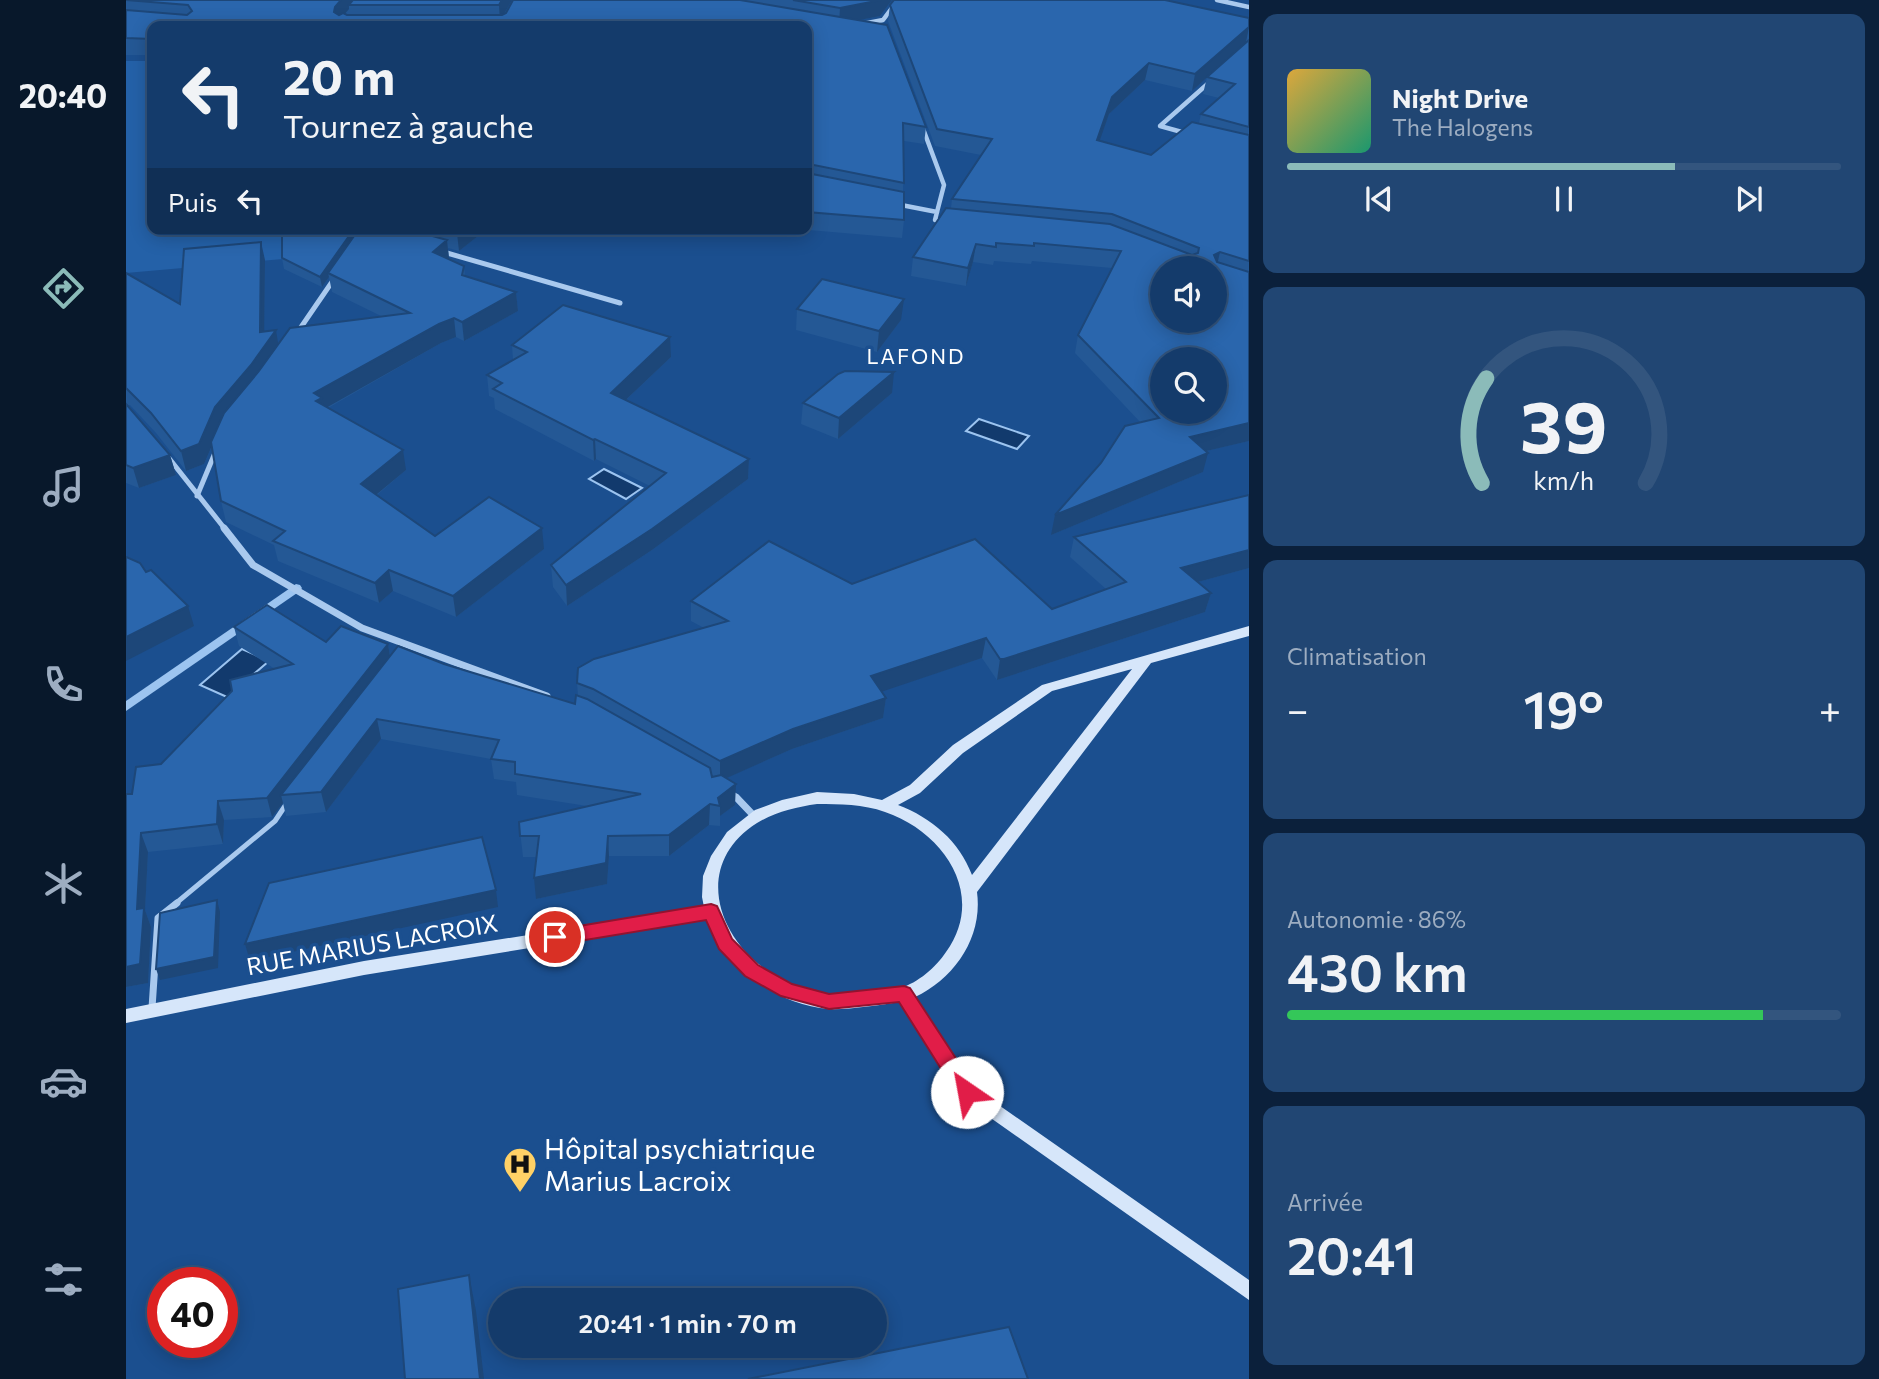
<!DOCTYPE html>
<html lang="fr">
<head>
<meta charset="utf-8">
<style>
	:root { --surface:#143b6b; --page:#214673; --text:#f1f3f6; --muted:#9dadc1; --line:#33557e; --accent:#8bbbb9 }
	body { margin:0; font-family:Commissioner,sans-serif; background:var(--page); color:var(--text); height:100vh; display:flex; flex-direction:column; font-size:26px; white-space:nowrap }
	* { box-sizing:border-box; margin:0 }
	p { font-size:23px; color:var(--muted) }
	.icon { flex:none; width:38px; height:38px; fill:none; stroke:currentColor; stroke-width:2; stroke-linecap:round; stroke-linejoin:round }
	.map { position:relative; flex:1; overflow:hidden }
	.details { display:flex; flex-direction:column; gap:14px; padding:14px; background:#0b203b; width:630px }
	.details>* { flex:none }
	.guide { position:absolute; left:21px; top:21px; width:665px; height:214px; border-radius:14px; box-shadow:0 4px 18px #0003,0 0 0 2px var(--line); background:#143b6b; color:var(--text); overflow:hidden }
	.tools { position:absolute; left:1024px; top:256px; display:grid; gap:14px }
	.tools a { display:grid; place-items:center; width:77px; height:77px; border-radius:50%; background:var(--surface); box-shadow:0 4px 18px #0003,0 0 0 2px var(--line); font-size:35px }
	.speed { position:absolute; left:21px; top:1267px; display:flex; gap:14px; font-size:35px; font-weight:700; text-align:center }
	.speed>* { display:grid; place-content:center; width:91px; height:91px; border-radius:50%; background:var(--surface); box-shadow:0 4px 18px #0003,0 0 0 2px var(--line); line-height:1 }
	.speed .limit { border:10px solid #d22; background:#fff; color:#111 }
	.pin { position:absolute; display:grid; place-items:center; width:60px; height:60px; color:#fff; margin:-30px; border:4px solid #fff; border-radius:50%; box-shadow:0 2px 7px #0007 }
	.me { position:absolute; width:77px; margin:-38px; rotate:327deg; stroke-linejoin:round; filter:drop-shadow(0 0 5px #0008) }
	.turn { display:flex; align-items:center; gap:24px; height:147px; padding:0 21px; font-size:32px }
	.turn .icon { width:91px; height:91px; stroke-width:2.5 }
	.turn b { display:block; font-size:49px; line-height:60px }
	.then { display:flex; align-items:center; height:66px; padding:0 21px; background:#0003; gap:14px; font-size:26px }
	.big { font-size:52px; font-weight:600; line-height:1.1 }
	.details .tile { flex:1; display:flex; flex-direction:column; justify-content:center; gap:10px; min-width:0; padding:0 24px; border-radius:14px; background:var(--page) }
	.details .dial { align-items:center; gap:0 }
	.dial svg { height:182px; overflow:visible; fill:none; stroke:var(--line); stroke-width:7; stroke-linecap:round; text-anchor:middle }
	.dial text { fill:var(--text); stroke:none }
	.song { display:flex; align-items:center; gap:21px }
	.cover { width:84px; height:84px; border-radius:10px; background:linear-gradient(135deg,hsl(40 70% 55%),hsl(160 70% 35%)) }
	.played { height:7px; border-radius:4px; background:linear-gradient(90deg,var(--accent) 70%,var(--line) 70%) }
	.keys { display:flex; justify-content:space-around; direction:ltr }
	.heat { display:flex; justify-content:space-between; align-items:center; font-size:38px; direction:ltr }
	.charge { height:10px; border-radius:5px; background:linear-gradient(90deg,#34c759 86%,var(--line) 0) }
	.trip { position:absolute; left:362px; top:1288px; width:399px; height:70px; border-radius:35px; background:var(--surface); box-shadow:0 4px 18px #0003,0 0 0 2px var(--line); font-weight:600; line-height:70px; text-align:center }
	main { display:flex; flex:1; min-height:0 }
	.tab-bar { display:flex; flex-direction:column; width:126px; justify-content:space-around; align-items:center; background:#08182b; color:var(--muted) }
	.tab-bar .icon { width:49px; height:49px }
	.tab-bar .current { color:var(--accent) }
	.tab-bar b { font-size:32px; color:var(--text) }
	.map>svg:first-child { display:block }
</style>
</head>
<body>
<main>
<nav class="tab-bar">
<b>20:40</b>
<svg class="icon current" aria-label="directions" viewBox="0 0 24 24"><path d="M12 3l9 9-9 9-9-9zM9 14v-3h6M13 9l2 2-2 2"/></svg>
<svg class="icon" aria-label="music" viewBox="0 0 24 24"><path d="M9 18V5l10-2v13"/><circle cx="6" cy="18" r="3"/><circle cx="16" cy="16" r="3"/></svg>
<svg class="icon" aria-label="phone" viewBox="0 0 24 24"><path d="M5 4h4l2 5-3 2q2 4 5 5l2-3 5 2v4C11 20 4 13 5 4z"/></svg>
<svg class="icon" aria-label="climate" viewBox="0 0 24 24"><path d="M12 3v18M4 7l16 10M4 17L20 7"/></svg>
<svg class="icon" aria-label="car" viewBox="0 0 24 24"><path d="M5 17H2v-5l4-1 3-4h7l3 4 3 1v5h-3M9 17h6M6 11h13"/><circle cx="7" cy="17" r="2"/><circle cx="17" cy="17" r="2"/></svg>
<svg class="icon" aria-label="filters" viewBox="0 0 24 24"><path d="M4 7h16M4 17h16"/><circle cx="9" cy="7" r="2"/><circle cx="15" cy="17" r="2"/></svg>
</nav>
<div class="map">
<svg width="1123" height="1379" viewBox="0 0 1123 1379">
	<rect width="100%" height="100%" fill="#1b4f8f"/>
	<!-- green -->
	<path fill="#2461a8" d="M0,61H26V229H171L158,243L157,259L0,273Z"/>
	<!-- water -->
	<g fill="#123a6d" stroke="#9cc4f0" stroke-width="2">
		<path d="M853,419L903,436L891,449L840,431Z"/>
		<path d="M478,469L516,488L500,499L463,479Z"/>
		<path d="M116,649L143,661L101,697L74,685Z"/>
	</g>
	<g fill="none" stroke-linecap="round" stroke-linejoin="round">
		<!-- stream -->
		<path fill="#9cc4f0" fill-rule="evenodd" d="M170,584L174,585L176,588L174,591L0,711V701Z"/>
		<!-- lane-far1 -->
		<path stroke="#a9c9ee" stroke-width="5" d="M49,904L149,821L161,803"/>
		<!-- lane -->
		<path stroke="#a9c9ee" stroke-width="7" d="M26,1008L32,918L51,903"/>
		<!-- street-far2 -->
		<g stroke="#a9c9ee" stroke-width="4.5">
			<path d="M1091,0L1123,7"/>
			<path d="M736,24L757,20L772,0"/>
			<path d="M796,126L818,185L811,212"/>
			<path d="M1063,134L1034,126L1086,80"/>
			<path d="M770,204L811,212L809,220L821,221"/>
		</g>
		<!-- street-far1 -->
		<g stroke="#a9c9ee" stroke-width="5">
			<path d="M314,251L494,303"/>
			<path d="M171,333L208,279"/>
			<path d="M42,457L99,529"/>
			<path d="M71,496L91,448"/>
		</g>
		<!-- street -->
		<g stroke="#a9c9ee" stroke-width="7">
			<path d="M98,528L127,565L236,628L421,696"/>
			<path d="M601,792L610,797L629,817"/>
		</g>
		<!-- secondary -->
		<path fill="#d6e6fa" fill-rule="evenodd" d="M1123,626V636L1025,663L851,892C857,937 829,978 789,997L847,1087L1123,1280V1300L835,1097L774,1002C755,1005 721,1010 703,1009C649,1005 602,966 581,919L238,975L0,1023V1009L238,961L578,907L576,897L577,876L585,856L601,832L629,810L656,800L691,792L728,794L756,800L784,785L827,745L916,685ZM1006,669L846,875C833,841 806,818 772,805L794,793L837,753L926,691ZM691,804C714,804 737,804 759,812C818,832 861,895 820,952C810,967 792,983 774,988C764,990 753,989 743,991C729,992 715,996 701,995C680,992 659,982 642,971C589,935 568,863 631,823C649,812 670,807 691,804Z"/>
	</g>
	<!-- wall -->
	<g fill="#245895" fill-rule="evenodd">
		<path d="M0,0H386L379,13L387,0H766L754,16L732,20L800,127L798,144L778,141L777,192L778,220L776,238L671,229H681V26H26V55H0Z"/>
		<path d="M768,0H1045V1L1123,18V441L1080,451L1077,472L925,535L1015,423L949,353L952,335L986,268L906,261L905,264L868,261L867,265L847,262L840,286L785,276L787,257L825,208L826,199L855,155L809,146L762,21L764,5ZM1081,77L1077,94L1093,98L1075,114L1073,123L1025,155L973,140L983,114L1019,80L1066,91Z"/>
		<path d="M233,229H361L333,251L322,248L323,259L338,266L339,277L390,292L392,311L338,341L330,337L315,343L202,408L280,470L251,495L309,536L418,549L330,617L267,591L253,603L152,561L148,545L100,522L95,501L86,446L78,464L60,471L30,433L4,405H1L44,455L50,475L13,488L0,483V273L54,304L139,260L138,331L152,344L255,316L206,292L203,277L196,287L158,269L156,258L231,233Z"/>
		<path d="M671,309L775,320L751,352L670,330Z"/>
		<path d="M386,345L545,357L500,400L623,459L622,479L526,550L441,606L427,587L425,565L524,486L470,459L468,461L369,409L368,398L363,396L361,375L387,360Z"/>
		<path d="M766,393L712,439L675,424L677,403Z"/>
		<path d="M948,537L1123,568L1072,582L1085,593L1079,612L874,679L871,680L856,658L756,691L760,698L757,718L666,749L600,778L609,805L594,816V826L583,825L543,856H483L481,884L410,899L411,857H397L393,822L461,806L391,795L390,782L368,779L365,759L255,739L200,812L160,816L157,803L146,817L98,820L97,844L22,852L19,910L25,927L22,983L0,987V794H6L106,691L149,669L113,646L108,627L200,642L262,644L264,656L318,664L449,704L452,696L451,683L578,628L565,621V601L726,584L926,609L980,589L944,557Z"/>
	</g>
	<!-- shaded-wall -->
	<g fill="#1d4779">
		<path d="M215,0H232L223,5V9L211,23L208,12L209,7Z"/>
		<path d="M376,0H386L374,21L373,5Z"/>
		<path d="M755,0H766L754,16L713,24L714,8Z"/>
		<path d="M1123,27L1120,42L1066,91L1069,74Z"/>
		<path d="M1023,63L1019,80L983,114L968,157L971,140L986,97Z"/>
		<path d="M228,229H230L231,237L202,273L203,277L196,287L194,277Z"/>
		<path d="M336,229H361L333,251L331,233Z"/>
		<path d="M321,240L323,259L307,252Z"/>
		<path d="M135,242L139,260L138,346L150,330L153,349L94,427L78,464L60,471L55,451L89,407L134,332Z"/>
		<path d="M850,244L847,262L840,286L842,268Z"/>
		<path d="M1094,252L1090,270L1088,255Z"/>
		<path d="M390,292L392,311L338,341L336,322Z"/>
		<path d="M778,299L775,320L751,352L753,331Z"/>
		<path d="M328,318L330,337L315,343L191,413L188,393L313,324Z"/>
		<path d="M544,337L545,357L486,413L485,393Z"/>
		<path d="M768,372L766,393L712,439L713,418Z"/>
		<path d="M1123,423V441L1059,456L1064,437Z"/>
		<path d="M469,439L470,459L468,461L467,440Z"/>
		<path d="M277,450L280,470L239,504L235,484Z"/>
		<path d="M1082,453L1077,472L925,535L929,515Z"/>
		<path d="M44,455L50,475L13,488L7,468Z"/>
		<path d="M623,459L622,479L526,550L441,606L440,585Z"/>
		<path d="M416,528L418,549L330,617L327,596Z"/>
		<path d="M1123,550V568L1050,588L1055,568Z"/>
		<path d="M263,570L267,591L253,603L249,583Z"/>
		<path d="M1085,593L1079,612L871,680L874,659Z"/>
		<path d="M62,606L68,626L0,661V637Z"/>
		<path d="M860,638L856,658L743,696L745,676Z"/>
		<path d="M262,644L265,663L155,795L157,803L146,817L141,798Z"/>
		<path d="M760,698L757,718L666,749L594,781V761L667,729Z"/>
		<path d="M251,719L255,739L200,812L195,792Z"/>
		<path d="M610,784L609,805L594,816V806L592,798Z"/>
		<path d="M92,801L98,820L97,844L91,824Z"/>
		<path d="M584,804L583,825L543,856V835Z"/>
		<path d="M15,833L22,852L19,910L25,927L22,983L0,987V967L11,909Z"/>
		<path d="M482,836L483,856L481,884L410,899L408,878Z"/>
		<path d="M370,890L372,907L124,961L119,944Z"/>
		<path d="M91,900L94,912L92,968L34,980L30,969Z"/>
		<path d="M343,1275L350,1311L358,1379H354Z"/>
	</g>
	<!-- building -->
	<g fill="#2a66ad" stroke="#1d4779" stroke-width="2" fill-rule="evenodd">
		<path d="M0,0H215L209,7L208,12L213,15L217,13L221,15H376L380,13L387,0H614L761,25L800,127L777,123L778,183L683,164L681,166V26H26V39L0,38V10L61,15L66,11L62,5Z"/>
		<path d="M227,0H376L373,5H223Z"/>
		<path d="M667,0H755L714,8Z"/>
		<path d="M768,0H1039L1123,18V27L1069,74L1023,63L986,97L971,140L1025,155L1066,122L1123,135V261L1094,252L1088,255L1091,262L1123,272V423L1064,437L1082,453L929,515L975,463L999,426L1033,418L952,335L995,251L908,243V246L870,243V247L850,244L842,268L787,257L820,208L984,224L1066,255L1072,253L1073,248L986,214L826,199L866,139L811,129L764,5ZM1036,268H1088V320H1036ZM1036,359H1088V411H1036Z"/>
		<path d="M1123,40V127L1075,114L1109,84L1081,77Z"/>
		<path d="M681,173L778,192V220L681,212Z"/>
		<path d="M196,229H228L194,277L156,258V233Z"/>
		<path d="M233,229H281L321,240L307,252L338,266L336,275L390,292L336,322L328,318L313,324L188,393L196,398L190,401L277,450L235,484L309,536L363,497L416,528L327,596L263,570L249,583L147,541L159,531L95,501L85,442L98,413L133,371L164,328L284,313L202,273Z"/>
		<path d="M316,229H336L331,233Z"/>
		<path d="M135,242L134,332L150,330L125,365L89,407L73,444L55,451L25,413L0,388V273L54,304L58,249Z"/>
		<path d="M696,279L778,299L753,331L671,309Z"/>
		<path d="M437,305L544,337L485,393L623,459L526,529L440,585L425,565L540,473L469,439L467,440L367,389L376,383L361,375L401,352L386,345Z"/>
		<path d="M719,371L768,372L713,418L677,403L712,374Z"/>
		<path d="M0,404L44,455L7,468L0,465Z"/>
		<path d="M1123,495V550L1055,568L1085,593L878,659H874L860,638L745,676L760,698L667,729L594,761L467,689L451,683L452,668L468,659L602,621L565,601L643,541L726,584L849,539L926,609L1000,582L948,537Z"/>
		<path d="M0,557L14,563L20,572L25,570L62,606L0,637Z"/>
		<path d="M141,605L200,642L215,626L262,644L141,798L92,801L91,824L15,833L11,909L18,908L14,964L0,967V794H6L10,767L35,764L106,691L104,680L167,664L108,627Z"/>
		<path d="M272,646L318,664L449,704L450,695L461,699L584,768L586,777L595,775L610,784L592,798L594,806L584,804L543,835L482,836L480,863L408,878L413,836H394L393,822L515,794L389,774V762L365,759L373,740L251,719L195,792L155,795Z"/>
		<path d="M356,837L370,890L119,944L143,883Z"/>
		<path d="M91,900L88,957L30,969L34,913Z"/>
		<path d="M343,1275L354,1379H279L272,1289Z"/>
		<path d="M883,1327L902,1379H622Z"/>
	</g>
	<!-- route -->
	<path fill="#e11d48" stroke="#92132f" stroke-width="2" d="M585,904L591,906L606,939L632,965L666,984L703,994L778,986L784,988L848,1086L851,1092L848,1099L841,1101L834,1099L773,1002L703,1009L655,996L619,976L593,949L580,920L429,945L422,942L420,937L422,932L429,930Z"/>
	<!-- icons -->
	<defs>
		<symbol id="hospital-pin" viewBox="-11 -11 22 30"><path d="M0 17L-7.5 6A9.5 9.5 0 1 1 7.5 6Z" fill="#ffd166" stroke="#1b4f8f"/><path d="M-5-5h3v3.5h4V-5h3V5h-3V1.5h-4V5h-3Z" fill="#111"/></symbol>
	</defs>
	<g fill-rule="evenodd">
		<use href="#hospital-pin" x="375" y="1145" width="38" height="52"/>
	</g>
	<g text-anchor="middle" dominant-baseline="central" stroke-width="7" stroke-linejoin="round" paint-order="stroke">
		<!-- far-neighbourhood labels -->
		<g font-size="21" letter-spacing="2" fill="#fff" stroke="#1b4f8f">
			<text x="790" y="355">LAFOND</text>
		</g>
		<!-- street labels -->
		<g font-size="24" fill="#fff" stroke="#1b4f8f">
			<text transform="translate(246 944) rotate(-10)">RUE MARIUS LACROIX</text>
		</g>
		<!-- near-poi labels -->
		<g font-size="28" fill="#fff" stroke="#1b4f8f" text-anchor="start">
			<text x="418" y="1148">Hôpital psychiatrique<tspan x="418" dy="32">Marius Lacroix</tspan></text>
		</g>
	</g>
</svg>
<div class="tools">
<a><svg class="icon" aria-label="sound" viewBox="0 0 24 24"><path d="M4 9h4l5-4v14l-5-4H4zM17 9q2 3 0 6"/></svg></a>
<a><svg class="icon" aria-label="search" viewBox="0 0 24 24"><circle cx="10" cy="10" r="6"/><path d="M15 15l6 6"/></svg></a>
</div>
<div class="speed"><div class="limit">40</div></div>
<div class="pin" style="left:429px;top:937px;background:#d93025"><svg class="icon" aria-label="arrive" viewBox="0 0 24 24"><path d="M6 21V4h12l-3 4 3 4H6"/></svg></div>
<svg class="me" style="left:841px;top:1092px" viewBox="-20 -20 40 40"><circle r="19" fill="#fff"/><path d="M0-13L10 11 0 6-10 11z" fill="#e11d48"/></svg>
<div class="trip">20:41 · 1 min · 70 m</div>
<div class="guide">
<div class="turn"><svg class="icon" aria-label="left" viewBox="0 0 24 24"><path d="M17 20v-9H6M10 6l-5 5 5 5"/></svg><div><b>20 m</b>Tournez à gauche</div></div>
<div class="then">Puis<svg class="icon" aria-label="left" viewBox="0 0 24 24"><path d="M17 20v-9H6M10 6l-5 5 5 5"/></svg></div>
</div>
</div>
<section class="details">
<div class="tile">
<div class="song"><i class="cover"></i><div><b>Night Drive</b><p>The Halogens</p></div></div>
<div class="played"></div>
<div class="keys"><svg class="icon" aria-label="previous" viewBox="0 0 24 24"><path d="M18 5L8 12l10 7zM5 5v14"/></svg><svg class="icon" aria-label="pause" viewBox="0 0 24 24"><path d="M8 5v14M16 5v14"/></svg><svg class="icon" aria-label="next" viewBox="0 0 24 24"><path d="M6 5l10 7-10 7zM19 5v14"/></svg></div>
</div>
<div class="tile dial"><svg viewBox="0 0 100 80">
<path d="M14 69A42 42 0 1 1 86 69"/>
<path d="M14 69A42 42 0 0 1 16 23" stroke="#8bbbb9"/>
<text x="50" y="56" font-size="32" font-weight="700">39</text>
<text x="50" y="72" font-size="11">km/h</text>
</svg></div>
<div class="tile"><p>Climatisation</p>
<div class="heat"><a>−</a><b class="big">19°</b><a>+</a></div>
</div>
<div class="tile"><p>Autonomie · 86%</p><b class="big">430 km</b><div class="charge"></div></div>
<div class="tile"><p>Arrivée</p><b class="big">20:41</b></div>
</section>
</main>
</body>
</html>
